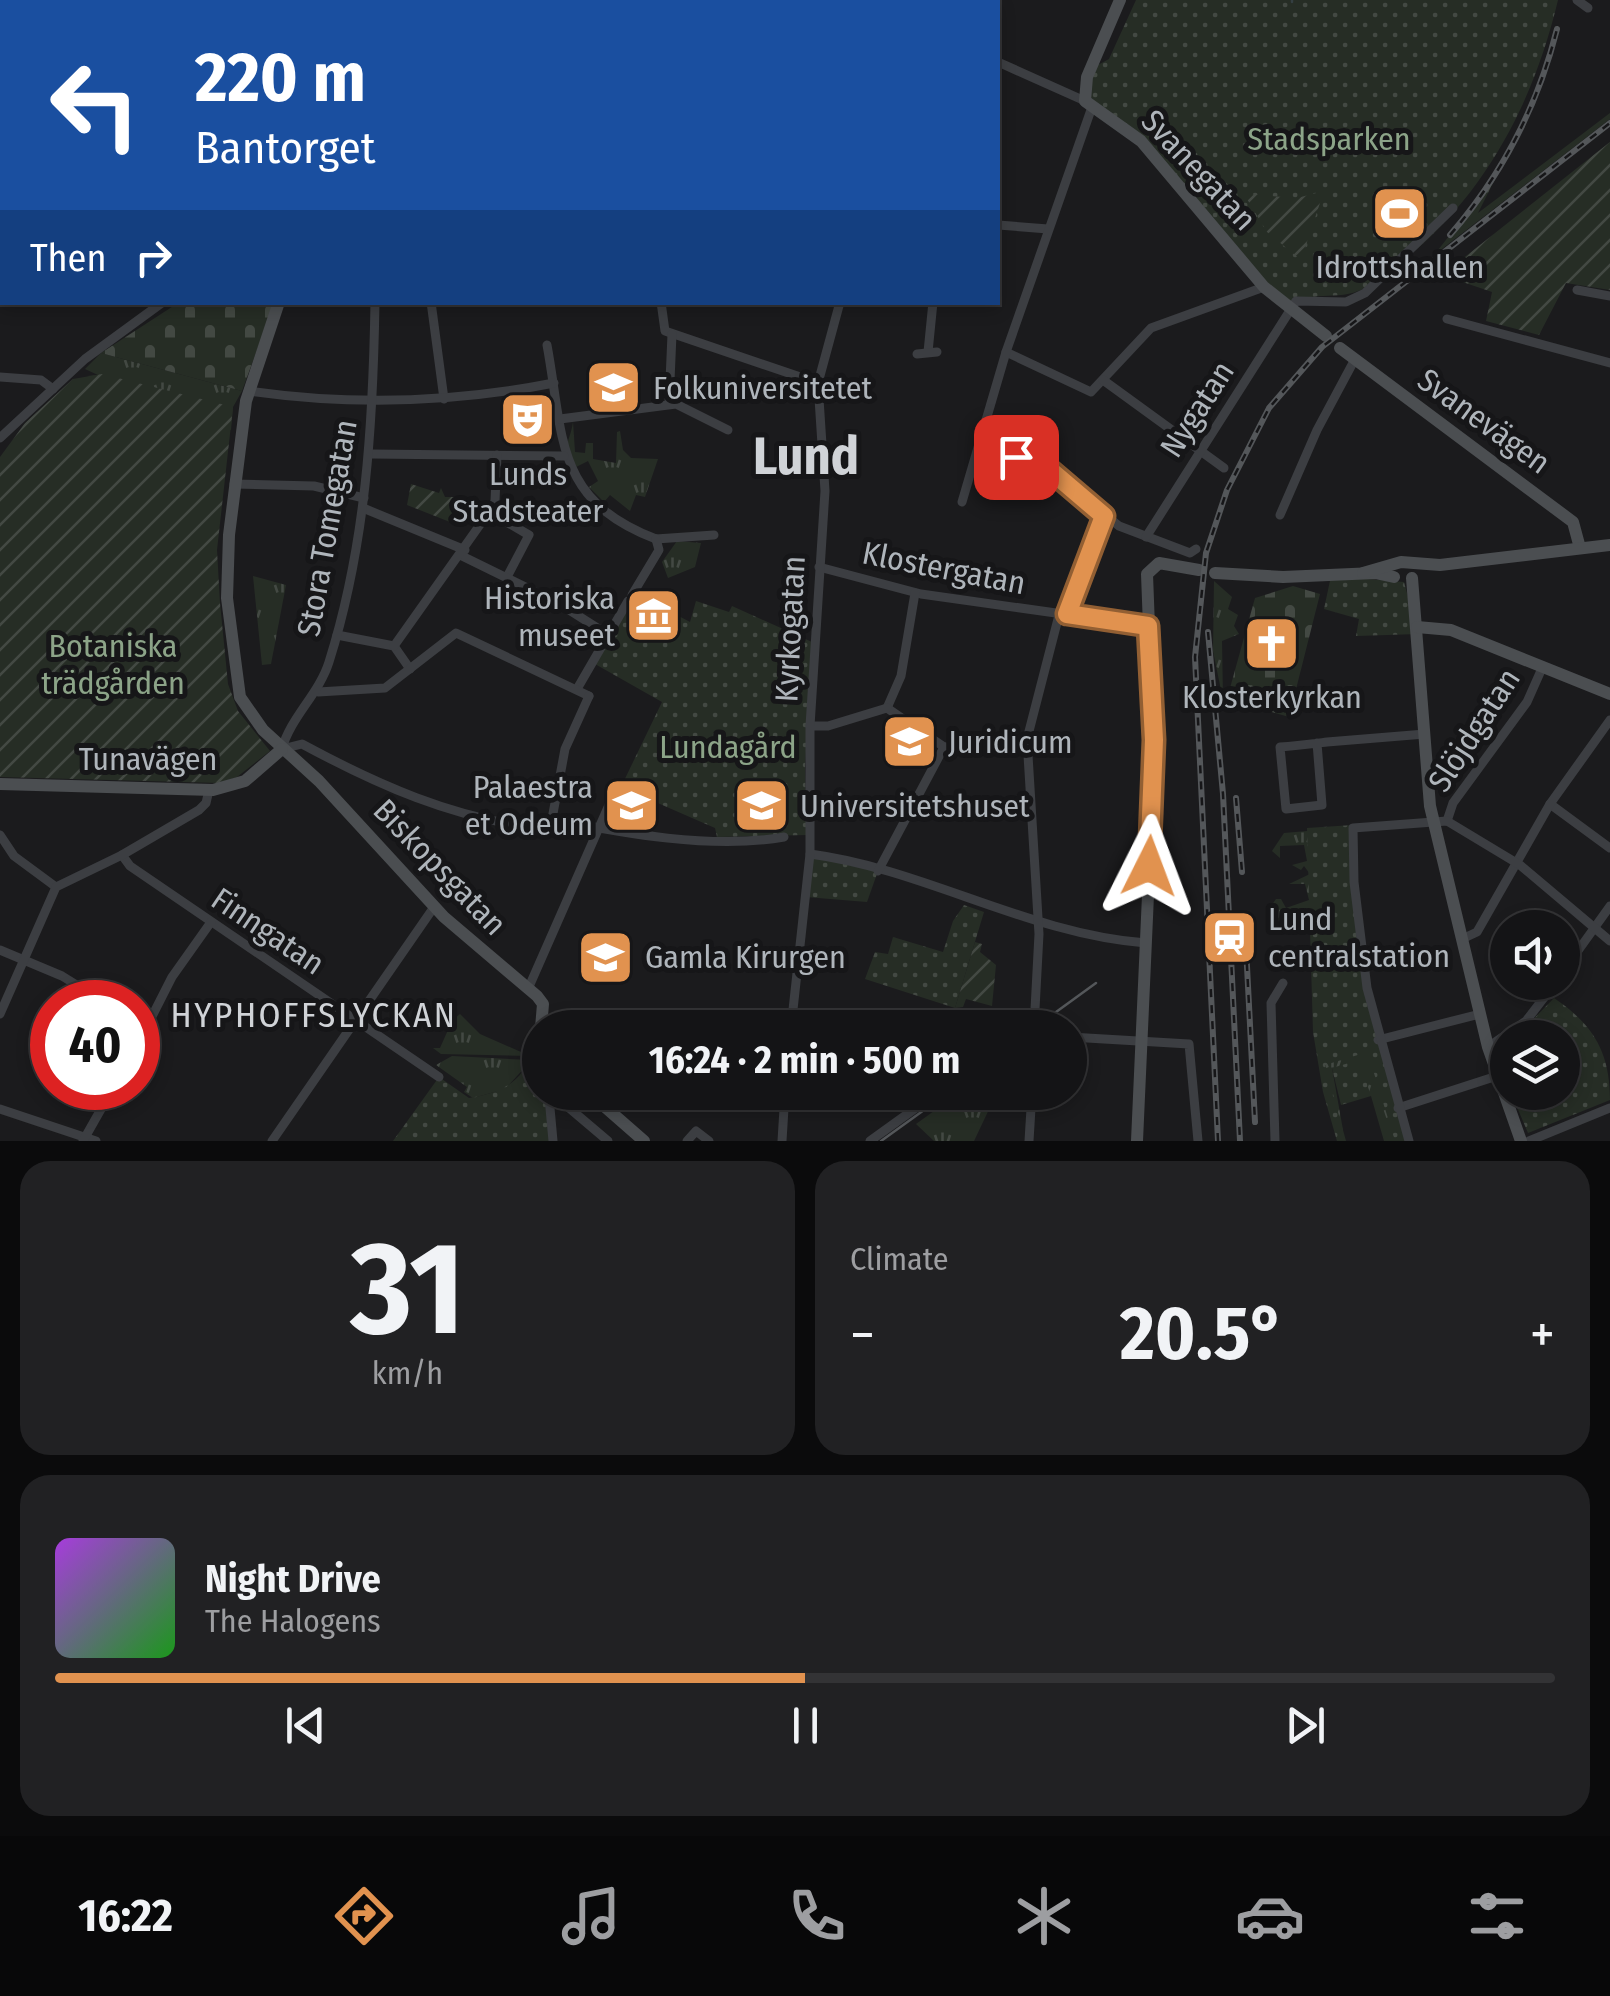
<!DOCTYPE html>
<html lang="en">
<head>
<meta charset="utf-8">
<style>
	:root { --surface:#141416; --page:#212123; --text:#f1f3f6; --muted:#9d9ea1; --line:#333335; --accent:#e1924f }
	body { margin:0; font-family:"Fira Sans Condensed",sans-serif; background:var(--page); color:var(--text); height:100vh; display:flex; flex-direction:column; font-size:38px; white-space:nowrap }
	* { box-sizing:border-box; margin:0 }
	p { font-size:32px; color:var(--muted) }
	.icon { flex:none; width:55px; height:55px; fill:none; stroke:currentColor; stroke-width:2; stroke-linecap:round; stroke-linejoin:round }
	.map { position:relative; height:1141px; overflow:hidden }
	.side { display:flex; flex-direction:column; gap:20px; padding:20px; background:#0b0b0c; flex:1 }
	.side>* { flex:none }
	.hud { position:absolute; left:0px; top:0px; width:1000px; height:305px; box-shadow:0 5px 15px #0003,0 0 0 2px var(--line); background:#1a4fa0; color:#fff; overflow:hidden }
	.fabs { position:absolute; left:1490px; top:910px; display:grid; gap:20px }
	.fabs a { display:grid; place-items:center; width:90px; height:90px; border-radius:50%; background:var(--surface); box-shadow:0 5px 15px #0003,0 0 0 2px var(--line); font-size:50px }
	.speed { position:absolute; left:30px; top:980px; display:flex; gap:20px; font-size:50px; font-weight:700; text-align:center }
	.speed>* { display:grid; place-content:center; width:130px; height:130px; border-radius:50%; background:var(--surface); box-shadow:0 5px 15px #0003,0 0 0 2px var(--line); line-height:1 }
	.speed .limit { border:15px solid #d22; background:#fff; color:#111 }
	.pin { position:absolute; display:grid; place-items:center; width:85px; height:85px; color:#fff; margin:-42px; border-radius:20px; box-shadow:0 5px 15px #0006 }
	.me { position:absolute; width:110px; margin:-55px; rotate:3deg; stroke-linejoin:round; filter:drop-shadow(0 0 8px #0008) }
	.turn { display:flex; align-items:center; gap:35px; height:210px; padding:0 30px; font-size:45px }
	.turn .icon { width:130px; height:130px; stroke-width:2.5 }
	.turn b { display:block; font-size:70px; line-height:85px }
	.then { display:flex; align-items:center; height:95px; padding:0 30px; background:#0003; gap:20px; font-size:38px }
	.big { font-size:75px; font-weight:700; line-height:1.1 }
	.side .tile { flex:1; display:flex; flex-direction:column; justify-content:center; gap:15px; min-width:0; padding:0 35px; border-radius:30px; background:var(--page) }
	.side .dial { align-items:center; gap:0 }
	.dial b { font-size:130px; line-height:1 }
	.song { display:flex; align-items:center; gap:30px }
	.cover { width:120px; height:120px; border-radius:15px; background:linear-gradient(135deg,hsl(280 70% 55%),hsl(120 70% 35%)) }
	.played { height:10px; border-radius:5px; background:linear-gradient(90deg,var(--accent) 50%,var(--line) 50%) }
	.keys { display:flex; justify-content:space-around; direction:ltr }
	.heat { display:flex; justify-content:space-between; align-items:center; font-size:55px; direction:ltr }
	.side .tiles { flex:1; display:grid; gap:20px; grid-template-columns:1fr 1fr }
	.tile:last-child { grid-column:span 2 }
	.trip { position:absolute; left:522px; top:1010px; width:565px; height:100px; border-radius:50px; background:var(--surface); box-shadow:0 5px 15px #0003,0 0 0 2px var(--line); font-weight:700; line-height:100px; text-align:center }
	.dock { display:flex; height:160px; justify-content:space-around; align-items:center; background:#080809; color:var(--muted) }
	.dock .icon { width:70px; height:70px }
	.dock .on { color:var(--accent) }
	.dock b { font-size:45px; color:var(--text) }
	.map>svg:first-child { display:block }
</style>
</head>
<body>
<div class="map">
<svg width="1610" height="1141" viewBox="0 0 1610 1141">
	<defs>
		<pattern id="grass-tufts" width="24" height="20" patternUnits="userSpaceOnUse" patternTransform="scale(2.5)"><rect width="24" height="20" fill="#262d25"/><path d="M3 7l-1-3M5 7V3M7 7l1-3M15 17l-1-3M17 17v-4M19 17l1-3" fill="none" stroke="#434943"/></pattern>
		<pattern id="cemetery-stones" width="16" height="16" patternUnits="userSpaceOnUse" patternTransform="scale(2.5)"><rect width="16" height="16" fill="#262d25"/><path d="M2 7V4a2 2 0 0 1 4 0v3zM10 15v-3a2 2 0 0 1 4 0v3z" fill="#434943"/></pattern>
		<pattern id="park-dots" width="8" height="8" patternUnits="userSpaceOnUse" patternTransform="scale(2.5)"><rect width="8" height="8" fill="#262d25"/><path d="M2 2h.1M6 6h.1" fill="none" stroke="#434943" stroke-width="1.8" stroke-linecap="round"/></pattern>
		<pattern id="garden-furrows" width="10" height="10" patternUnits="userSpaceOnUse" patternTransform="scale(2.5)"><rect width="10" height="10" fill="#262d25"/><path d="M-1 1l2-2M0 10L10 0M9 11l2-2" fill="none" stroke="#434943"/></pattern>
	</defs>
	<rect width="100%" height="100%" fill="#1b1b1d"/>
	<!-- grass -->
	<g fill="url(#grass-tufts)">
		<path d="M1610,113V119L1434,255L1496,177L1478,213Z"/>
		<path d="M101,353L242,391L233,407L231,430L87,376L98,375L85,369Z"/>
		<path d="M573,422L575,452L585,453L586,443H593V459L616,463L617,432L620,431L623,450L631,458L658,459L645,497L636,495L630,511L610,495L604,502L589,487L598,481L588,461L576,467C561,441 570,444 573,422Z"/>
		<path d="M677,541L701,543L695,567L668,578L662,562Z"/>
		<path d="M253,576L286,585L271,664L262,665Z"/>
		<path d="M1214,581L1232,597L1228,609L1238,615L1234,626L1239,634L1222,641L1223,700L1213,651Z"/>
		<path d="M1331,829L1311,918L1272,921L1269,909L1276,899H1281L1286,908L1309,900L1305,884H1289L1310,874L1304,866L1301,870L1292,865L1307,861L1304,845L1280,846V858L1272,851L1284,833Z"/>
		<path d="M442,1012L454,1019L460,1014L480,1034L530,1056L441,1054L433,1048H440L448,1030L432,1022Z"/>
		<path d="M1369,1040L1400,1141H1384L1371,1096L1332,1068L1343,1130L1338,1132L1319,1053Z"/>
		<path d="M452,1056L529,1060V1063L505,1089L473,1098L464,1092L467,1087L436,1065Z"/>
		<path d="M959,1093H975L992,1103L974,1141H934L916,1124Z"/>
	</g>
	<!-- cemetery -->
	<g fill="url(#cemetery-stones)">
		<path d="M178,303H274L242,391L101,353Z"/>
		<path d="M1293,586L1320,594L1289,717L1227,699L1255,598Z"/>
	</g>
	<!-- park -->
	<g fill="url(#park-dots)">
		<path d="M1136,0H1558C1530,117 1472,218 1370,285C1342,304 1312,288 1292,305L1271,287L1190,192L1091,99L1089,85L1096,66L1109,59Z"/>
		<path d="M1331,576L1404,582L1418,634L1356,636L1359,619L1324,609Z"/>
		<path d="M635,593L690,622L696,601L729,612L732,606L812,642L805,768L807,835L717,837L715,828L621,787L662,702L595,664Z"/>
		<path d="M1353,825L1362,958L1409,1141H1395L1369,1057L1361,1054L1325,1065L1346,1141H1337L1323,1092L1313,1032L1307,828Z"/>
		<path d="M810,854L878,871L867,902L806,897Z"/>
		<path d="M964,905L984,912L955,1008L865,979L875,952L888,954L893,937L943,952L953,921Z"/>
		<path d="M1554,998C1594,1025 1610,1053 1610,1100L1528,1133L1511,1093L1562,1092V1038L1516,1037Z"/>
		<path d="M531,1052L540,1060V1092L548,1093L553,1141H393L439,1077L469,1098C498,1094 525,1082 531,1052Z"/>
		<path d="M1359,1060L1371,1096L1341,1105L1332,1068Z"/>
	</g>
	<!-- garden -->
	<g fill="url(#garden-furrows)">
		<path d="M1610,142V290L1566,283L1539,335L1486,321L1492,292L1442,275Z"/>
		<path d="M1324,191L1301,260L1267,232L1244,194L1297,198Z"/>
		<path d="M102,374L233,407L217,550L220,603L228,684L238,711L270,751L237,777L220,783L0,777V457L25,423L73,379Z"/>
		<path d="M411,484L439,493L441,488L445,497H469L455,524L407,505Z"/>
		<path d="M975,942L982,944L980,952L996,965L992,1006L966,999L963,1007L955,1008Z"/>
	</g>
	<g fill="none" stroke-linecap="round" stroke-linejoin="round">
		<!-- stream -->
		<path stroke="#343f42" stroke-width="2.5" d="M1292,0V2"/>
		<!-- street -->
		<g stroke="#3c3e42" stroke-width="9">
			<path d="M464,0L465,2"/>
			<path d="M712,0V2"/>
			<path d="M1577,0L1588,8"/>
			<path d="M64,2L65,0"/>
			<path d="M140,2V0"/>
			<path d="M259,2L260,0"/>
			<path d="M834,2V0"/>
			<path d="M978,2L980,0"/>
			<path d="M0,38L2,41"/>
			<path d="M998,62L1085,101"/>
			<path d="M998,225L1048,229"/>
			<path d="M1577,290L1610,296"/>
			<path d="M431,302L444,399"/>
			<path d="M661,302L665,331L818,383"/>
			<path d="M1447,319L1610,363"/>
			<path d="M547,345C564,437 554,500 656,539"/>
			<path d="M928,352L933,302"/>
			<path d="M1006,352L1091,392L1151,328L1264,287"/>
			<path d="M917,354L937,352"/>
			<path d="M0,377L41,380L53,389"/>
			<path d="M1103,380L1224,468"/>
			<path d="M249,391C353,406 452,403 554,383"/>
			<path d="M669,404L672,334"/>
			<path d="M560,419L676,404L728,430"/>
			<path d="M0,438L85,359L163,302"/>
			<path d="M979,443L1050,470L1119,526L1190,553L1196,549"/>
			<path d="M371,454L564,456"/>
			<path d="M234,484L314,486L364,498"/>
			<path d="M962,502L1006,352L1092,107"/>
			<path d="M363,508L465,550"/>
			<path d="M489,512L529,535L507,577"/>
			<path d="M1280,515L1317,430L1355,359"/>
			<path d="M1146,537L1296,301L1346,302L1365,293L1453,208"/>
			<path d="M656,539L714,535"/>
			<path d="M462,556L558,603L607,634"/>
			<path d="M819,567L921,594L1148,626"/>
			<path d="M632,595L659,550L656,539"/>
			<path d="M1067,614L1104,516"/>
			<path d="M337,635L394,646L410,669"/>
			<path d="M394,646L489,512L495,501L497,455"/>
			<path d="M577,689L628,601"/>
			<path d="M318,692L385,688L456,633L589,696"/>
			<path d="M887,708L901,676L915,593"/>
			<path d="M887,708L944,747"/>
			<path d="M810,726H828L887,708"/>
			<path d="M1317,743L1322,805L1286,809L1280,747C1296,746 1311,744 1327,742L1425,734"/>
			<path d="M944,747L1027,750"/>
			<path d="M282,749L302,744C378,785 452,818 538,828L552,819C622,833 713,850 784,837"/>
			<path d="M282,749C290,718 319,694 329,662C366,545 373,424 375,302"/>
			<path d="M1550,804L1610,848"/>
			<path d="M552,819L565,749L589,696"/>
			<path d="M1447,821L1453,803L1527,702L1543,666"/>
			<path d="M0,835L14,856L56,887"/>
			<path d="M810,854C925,869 1028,934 1146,943"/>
			<path d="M122,855L130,866L439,1077"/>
			<path d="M878,871L944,747"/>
			<path d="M1462,939L1477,932L1550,804L1610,720"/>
			<path d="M0,950L62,976L104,1002"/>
			<path d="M1562,973L1610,906"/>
			<path d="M528,989L616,789"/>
			<path d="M0,1014L56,887L122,855L199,810L206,803L209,790"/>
			<path d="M791,1028L810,854V726L825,491L818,383L840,302"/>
			<path d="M1034,1028L1039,934L1027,739L1059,615"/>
			<path d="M1070,1037L1189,1044L1198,1141"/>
			<path d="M1378,1040L1480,1014"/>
			<path d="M138,1044L172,977L211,922"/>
			<path d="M1488,1047L1526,1021L1556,982"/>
			<path d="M1398,1108L1497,1076"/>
			<path d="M0,1109L96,1141"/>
			<path d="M83,1141L113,1088"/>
			<path d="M272,1141L434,907"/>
			<path d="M553,1141L549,1097L555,1096L608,1141"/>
			<path d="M687,1141L696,1131L709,1141"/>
			<path d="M782,1141L785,1092"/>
			<path d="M870,1141L938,1092"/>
			<path d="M1029,1141L1032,1092"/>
			<path d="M1275,1141L1271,1003L1283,983"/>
			<path d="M1409,1141L1367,988L1354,882L1353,828L1447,821L1520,865L1610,941"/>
			<path d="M1529,1141L1610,1108"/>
		</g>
		<!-- secondary -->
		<g stroke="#4b4e51" stroke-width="12">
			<path d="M283,0L292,2"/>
			<path d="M634,0V2"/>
			<path d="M1120,0L1087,77L1085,101L1141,141L1264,287L1326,336"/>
			<path d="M378,2L383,0"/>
			<path d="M0,111L2,112"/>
			<path d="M279,302L246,401L229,535L227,598L240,697L263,730L319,781L444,917L537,996L543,1004L541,1028"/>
			<path d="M1340,348L1573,522L1580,548"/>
			<path d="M1215,573L1283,577L1375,573L1394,577"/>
			<path d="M1363,573L1401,562L1440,565L1610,545"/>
			<path d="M1412,578L1430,806L1488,1047L1521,1141"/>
			<path d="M1417,627L1451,630L1610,694"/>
			<path d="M0,784L213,790L245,781L282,749"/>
			<path d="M588,1092L644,1141"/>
			<path d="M1137,1141L1154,761L1147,574L1159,563L1199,570"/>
		</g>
		<!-- tram -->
		<g stroke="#54575a" stroke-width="2.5">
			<path d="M1034,1028L1096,983"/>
			<path d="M881,1141L949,1092"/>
		</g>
		<defs>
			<g id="rail">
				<path d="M1450,235C1502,175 1538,105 1557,29"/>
				<path d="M1208,632L1223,794L1240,1141"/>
				<path d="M1236,798L1242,872"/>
				<path d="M1246,947L1255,1122"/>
				<path d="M1218,1141L1195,657L1206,553L1227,490L1269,408L1322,347L1610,123"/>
			</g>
		</defs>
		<!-- rail casing -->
		<use href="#rail" stroke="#54575a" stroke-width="6"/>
		<!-- rail -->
		<use href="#rail" stroke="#161618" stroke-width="2.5" stroke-dasharray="8" stroke-linecap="butt"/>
	</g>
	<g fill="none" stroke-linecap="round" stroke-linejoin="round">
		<defs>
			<path id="route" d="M1016,457L1050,470L1104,516L1067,614L1148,626L1154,740L1149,866"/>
		</defs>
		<!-- route casing -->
		<use href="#route" stroke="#925f33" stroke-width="25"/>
		<!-- route -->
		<use href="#route" stroke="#e1924f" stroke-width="18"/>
	</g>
	<!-- icons -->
	<defs>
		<symbol id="stadium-square" viewBox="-11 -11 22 22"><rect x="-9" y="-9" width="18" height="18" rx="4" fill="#e1924f" stroke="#161618"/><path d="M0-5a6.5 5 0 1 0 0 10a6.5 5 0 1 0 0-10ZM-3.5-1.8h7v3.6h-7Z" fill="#fff"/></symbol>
		<symbol id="university-square" viewBox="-11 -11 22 22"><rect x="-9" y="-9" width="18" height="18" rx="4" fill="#e1924f" stroke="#161618"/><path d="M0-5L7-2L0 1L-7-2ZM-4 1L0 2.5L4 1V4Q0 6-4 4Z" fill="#fff"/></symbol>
		<symbol id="theatre-square" viewBox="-11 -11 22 22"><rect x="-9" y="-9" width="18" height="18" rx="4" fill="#e1924f" stroke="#161618"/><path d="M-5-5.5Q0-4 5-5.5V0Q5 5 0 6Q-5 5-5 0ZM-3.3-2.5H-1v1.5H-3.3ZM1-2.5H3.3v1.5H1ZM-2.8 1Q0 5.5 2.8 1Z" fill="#fff"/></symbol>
		<symbol id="museum-square" viewBox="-11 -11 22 22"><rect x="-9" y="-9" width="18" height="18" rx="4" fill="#e1924f" stroke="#161618"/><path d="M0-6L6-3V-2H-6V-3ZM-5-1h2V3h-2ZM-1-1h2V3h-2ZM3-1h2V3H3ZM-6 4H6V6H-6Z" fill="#fff"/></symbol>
		<symbol id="church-square" viewBox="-11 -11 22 22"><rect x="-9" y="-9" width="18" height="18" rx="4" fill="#e1924f" stroke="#161618"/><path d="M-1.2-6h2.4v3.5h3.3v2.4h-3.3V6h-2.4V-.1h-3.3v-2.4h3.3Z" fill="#fff"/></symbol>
		<symbol id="station-square" viewBox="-11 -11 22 22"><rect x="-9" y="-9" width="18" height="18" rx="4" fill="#e1924f" stroke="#161618"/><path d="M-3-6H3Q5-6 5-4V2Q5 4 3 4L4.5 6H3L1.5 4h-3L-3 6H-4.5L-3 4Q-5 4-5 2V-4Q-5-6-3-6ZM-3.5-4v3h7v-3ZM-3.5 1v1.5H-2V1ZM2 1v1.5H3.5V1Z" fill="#fff"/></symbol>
	</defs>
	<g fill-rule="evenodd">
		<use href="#stadium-square" x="1368" y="182" width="63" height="63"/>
		<use href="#university-square" x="582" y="356" width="63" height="63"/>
		<use href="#theatre-square" x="496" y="388" width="63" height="63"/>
		<use href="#museum-square" x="622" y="584" width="63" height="63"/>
		<use href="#church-square" x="1240" y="612" width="63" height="63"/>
		<use href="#university-square" x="878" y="710" width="63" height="63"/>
		<use href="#university-square" x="600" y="774" width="63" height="63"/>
		<use href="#university-square" x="730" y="774" width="63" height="63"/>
		<use href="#station-square" x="1198" y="906" width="63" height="63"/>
		<use href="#university-square" x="574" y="926" width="63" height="63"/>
	</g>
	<g text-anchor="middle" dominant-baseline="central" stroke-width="10" stroke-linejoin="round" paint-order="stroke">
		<!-- park labels -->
		<g font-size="32" fill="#8ca488" stroke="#161618">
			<text x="1329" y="139">Stadsparken</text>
			<text x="113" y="646">Botaniska<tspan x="113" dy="37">trädgården</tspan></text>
			<text x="728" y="747">Lundagård</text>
		</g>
		<!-- street labels -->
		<g font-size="32" fill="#afb5bb" stroke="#161618">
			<text transform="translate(1199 170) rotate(47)">Svanegatan</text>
			<text transform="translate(1197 409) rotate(-57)">Nygatan</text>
			<text transform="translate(1484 421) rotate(36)">Svanevägen</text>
			<text transform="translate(327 528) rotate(-80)">Stora Tomegatan</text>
			<text transform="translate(944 568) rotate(11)">Klostergatan</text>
			<text transform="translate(790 629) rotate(-87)">Kyrkogatan</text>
			<text transform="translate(1474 730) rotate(-57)">Slöjdgatan</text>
			<text x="148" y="759">Tunavägen</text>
			<text transform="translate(440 867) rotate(46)">Biskopsgatan</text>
			<text transform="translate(268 931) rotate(34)">Finngatan</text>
		</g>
		<!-- poi labels -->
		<g font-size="32" fill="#afb5bb" stroke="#161618" text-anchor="start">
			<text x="1400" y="267" text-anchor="middle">Idrottshallen</text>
			<text x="653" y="388">Folkuniversitetet</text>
			<text x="528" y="474" text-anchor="middle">Lunds<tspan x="528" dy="37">Stadsteater</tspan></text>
			<text x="615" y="598" text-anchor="end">Historiska<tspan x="615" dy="37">museet</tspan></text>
			<text x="1272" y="697" text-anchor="middle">Klosterkyrkan</text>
			<text x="948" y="742">Juridicum</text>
			<text x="593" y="787" text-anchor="end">Palaestra<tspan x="593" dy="37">et Odeum</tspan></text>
			<text x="800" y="806">Universitetshuset</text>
			<text x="1268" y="919">Lund<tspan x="1268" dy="37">centralstation</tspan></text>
			<text x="645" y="957">Gamla Kirurgen</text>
		</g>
		<!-- neighbourhood labels -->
		<g font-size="35" letter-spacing="2.5" fill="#d0d3d7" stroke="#161618">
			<text x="314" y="1015">HYPHOFFSLYCKAN</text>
		</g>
		<!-- town labels -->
		<g font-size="52" font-weight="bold" fill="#d0d3d7" stroke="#161618">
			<text x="806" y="456">Lund</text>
		</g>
	</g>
</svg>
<div class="fabs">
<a><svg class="icon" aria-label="sound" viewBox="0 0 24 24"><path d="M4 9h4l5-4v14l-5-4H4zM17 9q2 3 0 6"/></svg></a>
<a><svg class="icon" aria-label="layers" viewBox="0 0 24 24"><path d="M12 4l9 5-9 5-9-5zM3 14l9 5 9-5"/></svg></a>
</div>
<div class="speed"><div class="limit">40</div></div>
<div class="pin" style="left:1016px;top:457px;background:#d93025"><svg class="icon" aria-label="arrive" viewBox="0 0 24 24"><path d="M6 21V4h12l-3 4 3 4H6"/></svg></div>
<svg class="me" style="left:1149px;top:866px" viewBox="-20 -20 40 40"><path d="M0-17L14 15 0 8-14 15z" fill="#e1924f" stroke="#fff" stroke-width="4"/></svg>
<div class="trip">16:24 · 2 min · 500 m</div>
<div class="hud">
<div class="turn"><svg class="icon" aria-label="left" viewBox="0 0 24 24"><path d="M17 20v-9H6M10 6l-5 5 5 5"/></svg><div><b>220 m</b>Bantorget</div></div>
<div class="then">Then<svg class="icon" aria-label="right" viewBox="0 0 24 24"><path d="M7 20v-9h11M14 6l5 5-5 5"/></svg></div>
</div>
</div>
<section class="side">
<div class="tiles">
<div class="tile dial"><b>31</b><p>km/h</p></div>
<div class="tile"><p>Climate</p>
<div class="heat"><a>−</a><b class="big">20.5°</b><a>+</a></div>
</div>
<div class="tile">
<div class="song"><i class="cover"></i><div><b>Night Drive</b><p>The Halogens</p></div></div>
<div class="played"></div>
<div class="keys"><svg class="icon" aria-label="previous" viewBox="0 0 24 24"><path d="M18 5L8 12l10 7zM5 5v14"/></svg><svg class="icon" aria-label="pause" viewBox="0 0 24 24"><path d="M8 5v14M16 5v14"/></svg><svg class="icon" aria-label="next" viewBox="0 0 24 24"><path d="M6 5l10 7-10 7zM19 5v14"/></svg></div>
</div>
</div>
</section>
<nav class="dock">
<b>16:22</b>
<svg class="icon on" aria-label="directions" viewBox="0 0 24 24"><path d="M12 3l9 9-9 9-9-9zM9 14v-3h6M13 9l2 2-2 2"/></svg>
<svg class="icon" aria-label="music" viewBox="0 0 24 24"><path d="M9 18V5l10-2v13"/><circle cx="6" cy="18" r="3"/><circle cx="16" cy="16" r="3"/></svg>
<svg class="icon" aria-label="phone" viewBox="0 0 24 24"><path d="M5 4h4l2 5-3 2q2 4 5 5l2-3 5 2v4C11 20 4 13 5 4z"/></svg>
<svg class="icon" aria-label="climate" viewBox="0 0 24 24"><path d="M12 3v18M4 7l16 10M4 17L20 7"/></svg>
<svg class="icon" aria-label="car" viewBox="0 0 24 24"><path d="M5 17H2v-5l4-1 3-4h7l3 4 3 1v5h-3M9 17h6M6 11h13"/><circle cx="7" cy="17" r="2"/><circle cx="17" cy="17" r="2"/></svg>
<svg class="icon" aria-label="filters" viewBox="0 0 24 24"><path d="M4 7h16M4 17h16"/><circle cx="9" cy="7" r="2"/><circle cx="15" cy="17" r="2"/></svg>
</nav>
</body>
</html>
